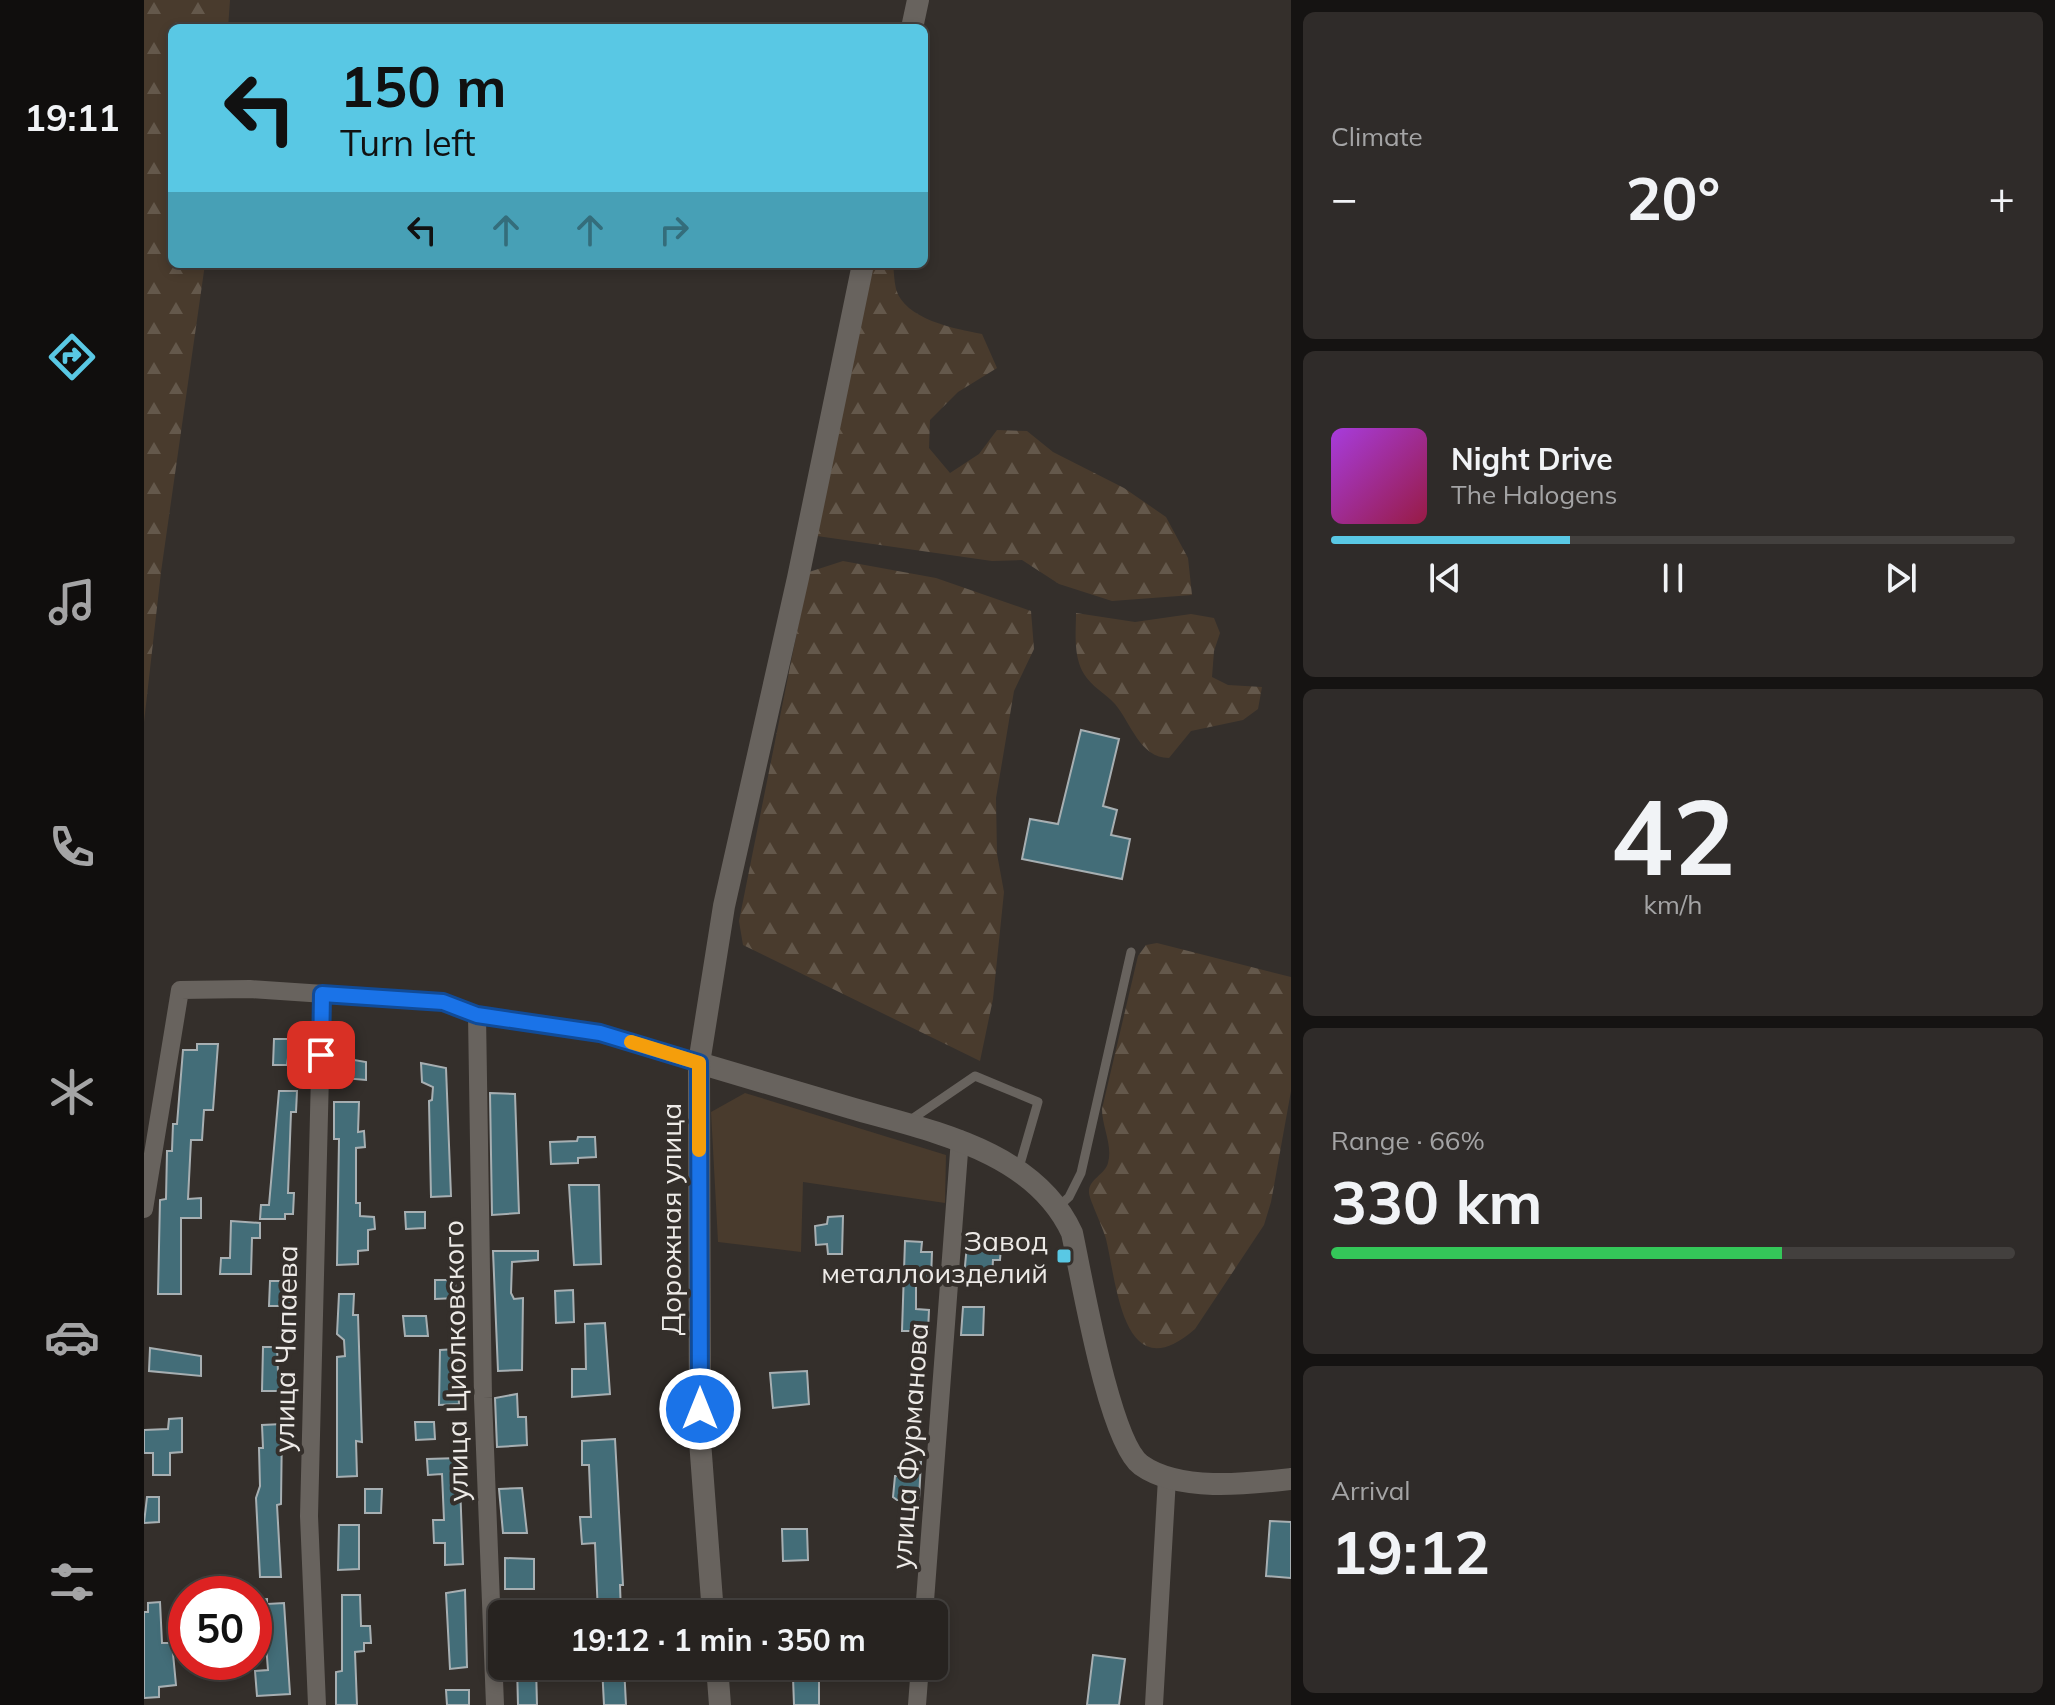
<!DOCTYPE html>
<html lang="en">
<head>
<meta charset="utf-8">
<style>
	:root { --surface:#272320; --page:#2f2b29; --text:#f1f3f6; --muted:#a4a4a5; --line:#43403e; --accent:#59c8e4 }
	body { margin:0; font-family:Mulish,sans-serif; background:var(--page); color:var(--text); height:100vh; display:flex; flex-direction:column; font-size:30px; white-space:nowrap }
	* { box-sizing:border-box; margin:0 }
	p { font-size:26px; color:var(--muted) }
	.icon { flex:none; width:44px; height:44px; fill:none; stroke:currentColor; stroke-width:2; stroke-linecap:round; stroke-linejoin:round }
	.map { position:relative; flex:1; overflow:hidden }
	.panel { display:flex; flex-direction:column; gap:12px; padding:12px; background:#151312; width:764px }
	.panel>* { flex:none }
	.top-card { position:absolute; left:24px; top:24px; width:760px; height:244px; border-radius:12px; box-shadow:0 4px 12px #0003,0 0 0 2px var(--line); background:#59c8e4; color:#111; overflow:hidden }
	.speed { position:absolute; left:24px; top:1576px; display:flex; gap:16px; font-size:40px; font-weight:700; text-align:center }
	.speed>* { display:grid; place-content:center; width:104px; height:104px; border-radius:50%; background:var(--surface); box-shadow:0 4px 12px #0003,0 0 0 2px var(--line); line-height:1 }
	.speed .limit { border:12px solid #d22; background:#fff; color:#111 }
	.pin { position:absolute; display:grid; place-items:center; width:68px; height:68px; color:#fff; margin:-34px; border-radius:16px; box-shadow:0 4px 12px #0006 }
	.me { position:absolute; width:88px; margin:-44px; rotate:0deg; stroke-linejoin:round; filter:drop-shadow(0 0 6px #0008) }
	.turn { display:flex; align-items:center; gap:28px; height:168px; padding:0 40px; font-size:36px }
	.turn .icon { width:104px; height:104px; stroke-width:2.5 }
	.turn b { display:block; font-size:56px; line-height:68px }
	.lanes { display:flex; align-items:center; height:76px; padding:0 40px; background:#0003; justify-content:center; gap:40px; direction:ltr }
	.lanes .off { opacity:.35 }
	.big { font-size:60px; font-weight:700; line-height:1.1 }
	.panel .tile { flex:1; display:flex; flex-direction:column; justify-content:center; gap:12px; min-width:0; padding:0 28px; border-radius:12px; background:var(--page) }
	.panel .dial { align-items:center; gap:0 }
	.dial b { font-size:104px; line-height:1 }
	.song { display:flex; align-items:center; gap:24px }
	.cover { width:96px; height:96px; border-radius:12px; background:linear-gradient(135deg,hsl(280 70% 55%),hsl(340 70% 35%)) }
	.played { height:8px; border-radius:4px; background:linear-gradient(90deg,var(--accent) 35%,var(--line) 35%) }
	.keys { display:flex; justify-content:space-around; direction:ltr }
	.heat { display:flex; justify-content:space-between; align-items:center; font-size:44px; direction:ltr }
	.charge { height:12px; border-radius:6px; background:linear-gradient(90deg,#34c759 66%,var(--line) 0) }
	.trip { position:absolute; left:344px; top:1600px; width:460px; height:80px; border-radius:12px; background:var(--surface); box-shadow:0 4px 12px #0003,0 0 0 2px var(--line); font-weight:700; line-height:80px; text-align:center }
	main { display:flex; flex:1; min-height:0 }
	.menu { display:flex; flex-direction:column; width:144px; justify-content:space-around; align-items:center; background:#100e0d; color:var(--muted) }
	.menu .icon { width:56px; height:56px }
	.menu .active { color:var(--accent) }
	.menu b { font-size:36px; color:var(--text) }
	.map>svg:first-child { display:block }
</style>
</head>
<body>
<main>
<nav class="menu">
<b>19:11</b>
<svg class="icon active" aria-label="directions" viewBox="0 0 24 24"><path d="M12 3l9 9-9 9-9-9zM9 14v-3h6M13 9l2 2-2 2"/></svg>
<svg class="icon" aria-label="music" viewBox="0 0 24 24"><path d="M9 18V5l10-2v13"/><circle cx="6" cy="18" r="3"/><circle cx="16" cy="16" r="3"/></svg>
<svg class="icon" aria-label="phone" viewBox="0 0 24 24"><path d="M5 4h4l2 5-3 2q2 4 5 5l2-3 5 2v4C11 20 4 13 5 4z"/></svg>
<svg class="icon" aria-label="climate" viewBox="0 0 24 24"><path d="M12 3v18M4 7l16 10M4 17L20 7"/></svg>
<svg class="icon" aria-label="car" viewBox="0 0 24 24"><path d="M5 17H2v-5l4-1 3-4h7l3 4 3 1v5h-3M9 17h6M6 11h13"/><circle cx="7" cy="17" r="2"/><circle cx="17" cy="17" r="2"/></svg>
<svg class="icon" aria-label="filters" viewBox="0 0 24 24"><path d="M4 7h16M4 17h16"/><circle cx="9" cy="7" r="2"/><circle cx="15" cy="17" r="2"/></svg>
</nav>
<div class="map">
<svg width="1147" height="1705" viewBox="0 0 1147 1705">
	<defs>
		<pattern id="forest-firs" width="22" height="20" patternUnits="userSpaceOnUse" patternTransform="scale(2)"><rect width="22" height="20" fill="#493b2d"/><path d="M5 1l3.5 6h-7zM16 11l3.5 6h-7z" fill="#64584b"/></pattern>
	</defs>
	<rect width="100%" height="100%" fill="#342f2b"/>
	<!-- green -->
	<path fill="#493b2d" d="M601,1093L802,1155L801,1203L659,1182L657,1252L574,1242L567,1112Z"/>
	<!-- forest -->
	<g fill="url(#forest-firs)">
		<path d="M0,0H86L84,28H28V264H61L17,572L0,722Z"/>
		<path d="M728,264H749C750,272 750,281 752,289C760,319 811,329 838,334L853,368L814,392L786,420L785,448L806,473L835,454L853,430L883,431L909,452L980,488L1022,517L1044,558L1048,595L968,601L915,584L878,560L848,561L673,536Z"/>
		<path d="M699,561L792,578L887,611L890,649L870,691L852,798L853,854L860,892L849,999L836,1061L599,945L595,921L665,572Z"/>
		<path d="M932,613L991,622L1047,614L1070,618L1076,633L1070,651L1068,677L1084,685L1118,687L1114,709L1099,720L1047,731L1025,758C996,758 987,723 971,704C962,694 947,686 940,674C929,656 932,632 932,613Z"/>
		<path d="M1013,943L1147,977V1091L1127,1202L1120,1225L1051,1329C979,1392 973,1284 962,1239C959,1227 946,1201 945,1193C944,1179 961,1175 964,1163C969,1145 958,1127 958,1109L994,956L1002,945Z"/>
	</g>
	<!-- building -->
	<g fill="#436d78" stroke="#a7afb2" stroke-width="2">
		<path d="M937,730L975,739L959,806L973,810L967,835L986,839L978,879L878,859L886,819L914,824Z"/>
		<path d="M130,1039H154L153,1058H144L143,1065H129Z"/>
		<path d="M53,1044H74L69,1110H60L58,1140H47L44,1199L57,1198V1218H37V1294H14L16,1200L22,1199L23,1151H28L29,1124H33L39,1050H53Z"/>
		<path d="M189,1044L204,1045V1059L222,1062V1080L188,1077Z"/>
		<path d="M277,1063L302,1068L307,1196L287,1197L285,1101L288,1100L289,1087L278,1082Z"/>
		<path d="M135,1091H153L152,1112H147L144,1193H150L149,1214H141V1219H116L117,1205H125Z"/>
		<path d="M346,1093L371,1094L375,1213L348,1215Z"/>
		<path d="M190,1102H215L214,1132L220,1131L221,1147L212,1148V1203H216V1216L230,1217L231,1229L224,1230V1250L214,1251V1264L193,1265L195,1139H190Z"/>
		<path d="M434,1137H451L452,1157L434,1158V1163L407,1164L406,1142L433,1141Z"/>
		<path d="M425,1185H455L457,1264L430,1265Z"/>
		<path d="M261,1212H281V1228L262,1229Z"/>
		<path d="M699,1216L698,1254H684L683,1244L672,1245L671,1226L683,1224L684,1217Z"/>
		<path d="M87,1221L116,1223V1238H108L107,1274H76L77,1258H86Z"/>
		<path d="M761,1241L778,1242L777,1252H788L787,1279L772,1278V1309L785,1310L784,1331H758Z"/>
		<path d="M823,1245L857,1247L856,1260H849L848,1277L820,1276Z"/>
		<path d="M349,1251H394V1260L368,1262L367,1293L370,1299L379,1298L378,1370L354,1371Z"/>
		<path d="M291,1280H311L312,1298L291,1299Z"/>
		<path d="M126,1281H150V1306H125Z"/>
		<path d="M429,1290L430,1322L412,1323L411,1291Z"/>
		<path d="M195,1294H210L209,1315H214L218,1442L212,1441L213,1476L193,1477V1357L201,1356L200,1340L193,1334Z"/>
		<path d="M819,1307H840L839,1335H817Z"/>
		<path d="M259,1316H282L284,1336H261Z"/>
		<path d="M461,1323L466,1394L428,1397V1369H442L441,1324Z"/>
		<path d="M119,1347H133L134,1372H141L142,1391H118Z"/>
		<path d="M6,1348L57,1356V1376L5,1371Z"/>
		<path d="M313,1349L315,1404L295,1405L296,1350Z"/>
		<path d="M663,1371L665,1404L629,1408L626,1373Z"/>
		<path d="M373,1394L374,1417H382L383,1445L353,1447L351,1398Z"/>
		<path d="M38,1418V1452L26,1453V1475H9V1453H0V1430L24,1429L25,1419Z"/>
		<path d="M271,1422H290L291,1439L272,1440Z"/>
		<path d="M138,1424L137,1504L133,1505L137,1577H116L112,1498L116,1486L115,1448H119L118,1425Z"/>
		<path d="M471,1439L479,1585H476L477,1614H454L451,1543L438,1544L436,1517H447L445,1465H438V1441Z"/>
		<path d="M315,1458L319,1564L301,1565V1543H290L289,1520H300L298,1474L284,1475L283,1459Z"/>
		<path d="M757,1461L777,1462L775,1499L753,1500L749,1497L751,1476H756Z"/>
		<path d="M378,1488L383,1533H359L355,1489Z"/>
		<path d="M221,1489H238L237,1513H221Z"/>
		<path d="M3,1497H15V1522L0,1523Z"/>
		<path d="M1126,1521L1147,1522V1578L1122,1576Z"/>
		<path d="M195,1525H215V1569L194,1570Z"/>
		<path d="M638,1529H663L664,1560L639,1561Z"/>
		<path d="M361,1558L390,1559V1589H361Z"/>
		<path d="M321,1590L323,1667L306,1669L302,1593Z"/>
		<path d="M198,1595H216L217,1626H226L227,1643H220V1651L211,1652L213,1705H192V1672L198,1671Z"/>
		<path d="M123,1599V1604L140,1603L146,1694L113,1696L111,1671L124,1670L122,1645L111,1646L110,1600Z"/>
		<path d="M667,1599V1614H646V1600Z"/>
		<path d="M16,1602L18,1643H28L32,1685L15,1687V1697L0,1698V1612H4V1603Z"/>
		<path d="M949,1655L981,1659L975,1705H943Z"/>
		<path d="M373,1666H392L393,1705H374Z"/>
		<path d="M458,1666H480L482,1705H460Z"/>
		<path d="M649,1677H675V1705H650Z"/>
		<path d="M302,1690H325V1705H303Z"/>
	</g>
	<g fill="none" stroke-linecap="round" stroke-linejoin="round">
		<!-- service -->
		<g stroke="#68635e" stroke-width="9">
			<path d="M765,1121L831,1076L894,1102L874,1171"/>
			<path d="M914,1207L925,1197L937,1173L987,952"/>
		</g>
		<!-- minor -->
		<g stroke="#68635e" stroke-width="18">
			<path d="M333,1015L339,1398L351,1705"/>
			<path d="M0,1209L36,990L106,989L299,1002L333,1015L456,1033L555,1063"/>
			<path d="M780,1614L816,1139"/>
			<path d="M173,1705L165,1516L178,994"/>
			<path d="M773,1705L776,1666"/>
			<path d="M1010,1705L1023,1478"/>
		</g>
		<!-- tertiary -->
		<path stroke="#68635e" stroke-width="22" d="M555,1063C606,1078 657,1093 707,1108C786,1131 890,1150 928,1233C938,1279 965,1441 997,1465C1035,1492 1103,1484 1147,1479"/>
		<!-- secondary -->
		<g stroke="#68635e" stroke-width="22">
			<path d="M768,28L774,0"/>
			<path d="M569,1614L556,1441L555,1063L580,906L654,578L719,264"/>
			<path d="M573,1666L576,1705"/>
		</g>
	</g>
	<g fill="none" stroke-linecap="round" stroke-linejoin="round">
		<defs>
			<path id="route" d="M177,1055L178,994L299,1002L333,1015L456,1033L555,1063L556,1409"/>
		</defs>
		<!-- route casing -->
		<use href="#route" stroke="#114b97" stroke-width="20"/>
		<!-- route -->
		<use href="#route" stroke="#1a73e8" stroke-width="14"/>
		<!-- slow -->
		<path stroke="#f59e0b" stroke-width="14" d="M487,1042L555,1063V1150"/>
	</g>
	<!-- markers -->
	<rect fill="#59c8e4" stroke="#342f2b" stroke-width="3" x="912" y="1248" width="16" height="16" rx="4"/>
	<g text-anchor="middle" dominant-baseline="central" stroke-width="8" stroke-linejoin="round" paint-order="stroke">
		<!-- street labels -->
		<g font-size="28" fill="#edeae7" stroke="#342f2b">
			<text transform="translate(526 1219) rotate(-90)">Дорожная улица</text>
			<text transform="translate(141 1349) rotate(-89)">улица Чапаева</text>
			<text transform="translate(311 1361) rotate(-91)">улица Циолковского</text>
			<text transform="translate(765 1446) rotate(-86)">улица Фурманова</text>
		</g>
		<!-- poi labels -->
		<g font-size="28" fill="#edeae7" stroke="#342f2b" text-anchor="end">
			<text x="904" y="1240">Завод<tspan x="904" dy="32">металлоизделий</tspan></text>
		</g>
	</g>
</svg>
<div class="speed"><div class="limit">50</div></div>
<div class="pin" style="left:177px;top:1055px;background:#d93025"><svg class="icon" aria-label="arrive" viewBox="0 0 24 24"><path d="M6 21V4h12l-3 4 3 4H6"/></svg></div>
<svg class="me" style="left:556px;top:1409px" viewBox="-20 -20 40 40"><circle r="17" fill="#1a73e8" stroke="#fff" stroke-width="3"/><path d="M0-11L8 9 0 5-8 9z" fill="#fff"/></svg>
<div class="trip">19:12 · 1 min · 350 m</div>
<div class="top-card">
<div class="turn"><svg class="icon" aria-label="left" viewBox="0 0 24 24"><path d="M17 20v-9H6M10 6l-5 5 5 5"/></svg><div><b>150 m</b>Turn left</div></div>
<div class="lanes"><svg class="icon" aria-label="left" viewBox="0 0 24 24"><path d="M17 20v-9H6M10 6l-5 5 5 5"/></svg><svg class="icon off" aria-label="ahead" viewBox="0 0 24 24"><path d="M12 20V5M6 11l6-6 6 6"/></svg><svg class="icon off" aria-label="ahead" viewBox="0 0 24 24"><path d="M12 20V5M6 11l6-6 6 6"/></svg><svg class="icon off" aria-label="right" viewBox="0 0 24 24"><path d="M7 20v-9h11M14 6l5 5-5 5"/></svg></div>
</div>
</div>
<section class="panel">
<div class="tile"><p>Climate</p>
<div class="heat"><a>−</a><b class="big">20°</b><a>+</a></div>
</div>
<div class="tile">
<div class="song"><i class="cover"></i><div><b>Night Drive</b><p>The Halogens</p></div></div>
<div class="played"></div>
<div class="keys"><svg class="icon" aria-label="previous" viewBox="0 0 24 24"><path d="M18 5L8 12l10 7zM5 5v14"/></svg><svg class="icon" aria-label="pause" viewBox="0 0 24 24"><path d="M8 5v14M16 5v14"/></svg><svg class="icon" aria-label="next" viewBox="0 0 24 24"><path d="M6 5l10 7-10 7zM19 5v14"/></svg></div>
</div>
<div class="tile dial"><b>42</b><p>km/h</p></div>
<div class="tile"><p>Range · 66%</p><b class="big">330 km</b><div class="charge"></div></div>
<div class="tile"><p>Arrival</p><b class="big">19:12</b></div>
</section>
</main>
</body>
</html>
